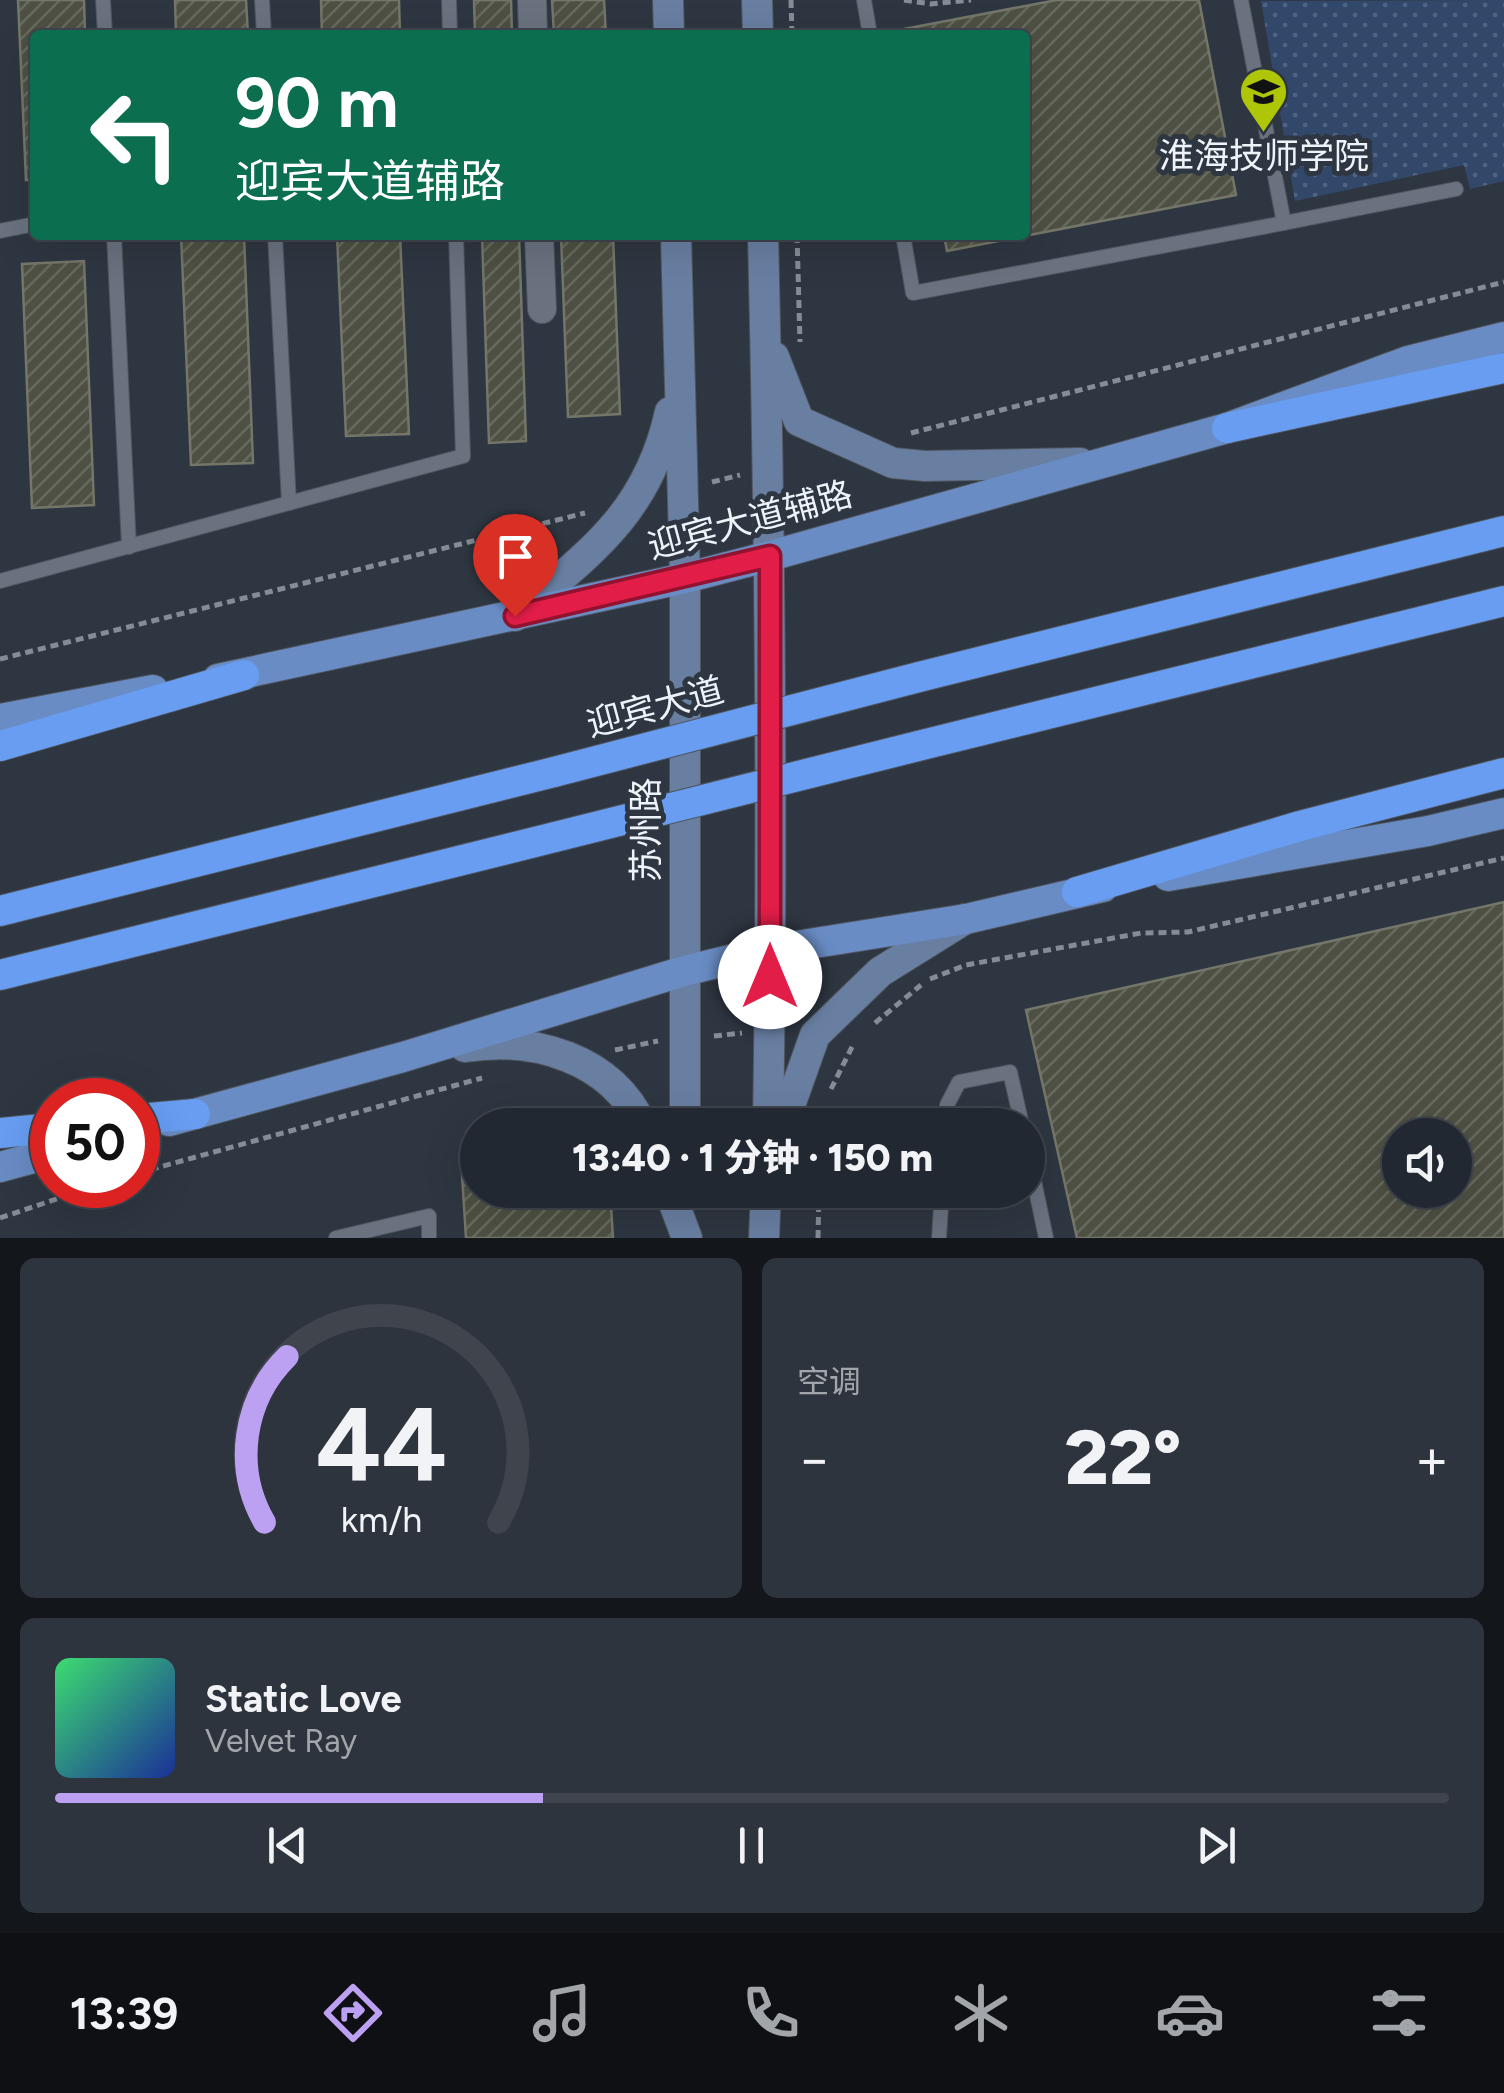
<!DOCTYPE html>
<html lang="zh">
<head>
<meta charset="utf-8">
<style>
	:root { --surface:#222831; --page:#2e343d; --text:#f1f3f6; --muted:#a2a6ab; --line:#3f444d; --accent:#bca0f2 }
	body { margin:0; font-family:Figtree,"Noto Sans SC",sans-serif; background:var(--page); color:var(--text); height:100vh; display:flex; flex-direction:column; font-size:38px; white-space:nowrap }
	* { box-sizing:border-box; margin:0 }
	p { font-size:32px; color:var(--muted) }
	.icon { flex:none; width:55px; height:55px; fill:none; stroke:currentColor; stroke-width:2; stroke-linecap:round; stroke-linejoin:round }
	.map { position:relative; height:1238px; overflow:hidden }
	.details { display:flex; flex-direction:column; gap:20px; padding:20px; background:#13161b; flex:1 }
	.details>* { flex:none }
	.top-card { position:absolute; left:30px; top:30px; width:1000px; height:210px; border-radius:10px; box-shadow:0 10px 40px #0002,0 0 0 2px var(--line); background:#0b6e4f; color:#fff; overflow:hidden }
	.controls { position:absolute; left:1382px; top:1118px; display:grid; gap:20px }
	.controls a { display:grid; place-items:center; width:90px; height:90px; border-radius:50%; background:var(--surface); box-shadow:0 10px 40px #0002,0 0 0 2px var(--line); font-size:50px }
	.speed { position:absolute; left:30px; top:1078px; display:flex; gap:20px; font-size:50px; font-weight:700; text-align:center }
	.speed>* { display:grid; place-content:center; width:130px; height:130px; border-radius:50%; background:var(--surface); box-shadow:0 10px 40px #0002,0 0 0 2px var(--line); line-height:1 }
	.speed .limit { border:15px solid #d22; background:#fff; color:#111 }
	.pin { position:absolute; display:grid; place-items:center; width:85px; height:85px; color:#fff; margin:-102px -42px; border-radius:50% 50% 50% 0; rotate:-45deg; box-shadow:0 0 10px #0007 }
	.pin .icon { rotate:45deg }
	.me { position:absolute; width:110px; margin:-55px; rotate:0deg; stroke-linejoin:round; filter:drop-shadow(0 0 8px #0008) }
	.turn { display:flex; align-items:center; gap:35px; height:210px; padding:0 40px; font-size:45px }
	.turn .icon { width:130px; height:130px; stroke-width:2.5 }
	.turn b { display:block; font-size:70px; line-height:85px }
	.big { font-size:75px; font-weight:800; line-height:1.1 }
	.details .tile { flex:1; display:flex; flex-direction:column; justify-content:center; gap:15px; min-width:0; padding:0 35px; border-radius:15px; background:var(--page) }
	.details .dial { align-items:center; gap:0 }
	.dial svg { height:260px; overflow:visible; fill:none; stroke:var(--line); stroke-width:7; stroke-linecap:round; text-anchor:middle }
	.dial text { fill:var(--text); stroke:none }
	.song { display:flex; align-items:center; gap:30px }
	.cover { width:120px; height:120px; border-radius:15px; background:linear-gradient(135deg,hsl(140 70% 55%),hsl(230 70% 35%)) }
	.played { height:10px; border-radius:5px; background:linear-gradient(90deg,var(--accent) 35%,var(--line) 35%) }
	.keys { display:flex; justify-content:space-around; direction:ltr }
	.heat { display:flex; justify-content:space-between; align-items:center; font-size:55px; direction:ltr }
	.details .tiles { flex:1; display:grid; gap:20px; grid-template-columns:1fr 1fr }
	.tile:last-child { grid-column:span 2 }
	.trip { position:absolute; left:460px; top:1108px; width:585px; height:100px; border-radius:50px; background:var(--surface); box-shadow:0 10px 40px #0002,0 0 0 2px var(--line); font-weight:800; line-height:100px; text-align:center }
	.dock { display:flex; height:160px; justify-content:space-around; align-items:center; background:#0e1014; color:var(--muted) }
	.dock .icon { width:70px; height:70px }
	.dock .current { color:var(--accent) }
	.dock b { font-size:45px; color:var(--text) }
	.map>svg:first-child { display:block }
</style>
</head>
<body>
<div class="map">
<svg width="1504" height="1238" viewBox="0 0 1504 1238">
	<defs>
		<pattern id="park-dots" width="8" height="8" patternUnits="userSpaceOnUse" patternTransform="scale(2.5)"><rect width="8" height="8" fill="#32486b"/><path d="M2 2h.1M6 6h.1" fill="none" stroke="#506381" stroke-width="1.8" stroke-linecap="round"/></pattern>
		<pattern id="building-hatch" width="6" height="6" patternUnits="userSpaceOnUse" patternTransform="scale(2.5)"><rect width="6" height="6" fill="#4d5042"/><path d="M-1 1l2-2M0 6l6-6M5 7l2-2" fill="none" stroke="#676a5e"/></pattern>
	</defs>
	<rect width="100%" height="100%" fill="#2e3641"/>
	<!-- park -->
	<path fill="url(#park-dots)" d="M1504,0V181L1470,189L1464,165L1295,201L1261,1Z"/>
	<!-- building -->
	<g fill="url(#building-hatch)" stroke="#737668" stroke-width="2.5" fill-rule="evenodd">
		<path d="M18,0H84L85,35H35V180H26Z"/>
		<path d="M175,0H246L248,35H176Z"/>
		<path d="M321,0H399L400,35H322Z"/>
		<path d="M474,0H511L512,35H475Z"/>
		<path d="M552,0H604L606,35H554Z"/>
		<path d="M1057,0H1199L1236,195L947,251L944,235H1025V35H906L904,29Z"/>
		<path d="M181,235H244L253,463L191,465Z"/>
		<path d="M337,235H400L409,434L346,436Z"/>
		<path d="M482,235H519L526,441L489,443Z"/>
		<path d="M561,235H613L620,414L568,417Z"/>
		<path d="M84,261L94,505L32,508L22,264Z"/>
		<path d="M1504,902V1238H1077L1026,1010ZM1400,1135H1455V1190H1400Z"/>
		<path d="M462,1175H478V1190H610L613,1238H466Z"/>
	</g>
	<g fill="none" stroke-linecap="round" stroke-linejoin="round">
		<defs>
			<g id="lane">
				<path d="M103,0L105,35"/>
				<path d="M262,0L264,35"/>
				<path d="M449,0L450,35"/>
				<path d="M864,0L870,35"/>
				<path d="M1284,223L1456,189"/>
				<path d="M0,231L35,224"/>
				<path d="M114,235L129,547"/>
				<path d="M275,235L289,503"/>
				<path d="M903,235L913,293L1284,223L1241,0"/>
				<path d="M0,581L463,456L456,235"/>
				<path d="M946,1125L947,1105L959,1082L1010,1072L1022,1125"/>
				<path d="M1028,1152L1046,1238"/>
				<path d="M336,1238L429,1216V1238"/>
				<path d="M939,1238L942,1190"/>
			</g>
			<g id="street">
				<path d="M532,0L533,35"/>
				<path d="M539,235L542,309"/>
			</g>
			<g id="secondary">
				<path d="M668,0L669,35"/>
				<path d="M757,0L758,35"/>
				<path d="M676,235L685,578V1125"/>
				<path d="M763,235C770,532 773,828 768,1125"/>
				<path d="M774,357L799,421L893,463L925,466L1080,463"/>
				<path d="M515,616C590,553 648,513 670,412"/>
				<path d="M465,1047C533,1036 611,1058 642,1125"/>
				<path d="M783,1125L815,1035L880,972L965,919"/>
				<path d="M669,1190L687,1238"/>
				<path d="M764,1238L766,1190"/>
			</g>
			<g id="primary">
				<path d="M218,679L685,578L770,556L1227,428L1408,361L1504,337"/>
				<path d="M0,719L153,690"/>
				<path d="M1168,876L1428,831L1504,813"/>
				<path d="M169,1121L403,1057L684,971L771,950L966,919L1103,887"/>
				<path d="M0,1167L52,1153"/>
			</g>
			<g id="highway">
				<path d="M1227,428L1504,368"/>
				<path d="M919,677L1504,531"/>
				<path d="M0,746L244,675"/>
				<path d="M918,746L1504,601"/>
				<path d="M1077,892L1300,826L1504,773"/>
				<path d="M0,911L554,772"/>
				<path d="M0,975L555,837"/>
				<path d="M138,1119L195,1114"/>
				<path d="M0,1133L52,1128"/>
			</g>
		</defs>
		<!-- lane casing -->
		<use href="#lane" stroke="#4f555f" stroke-width="16"/>
		<!-- street casing -->
		<use href="#street" stroke="#4f555f" stroke-width="30"/>
		<!-- secondary casing -->
		<use href="#secondary" stroke="#4f555f" stroke-width="32"/>
		<!-- primary casing -->
		<use href="#primary" stroke="#4f555f" stroke-width="32"/>
		<!-- highway casing -->
		<use href="#highway" stroke="#4f555f" stroke-width="32"/>
		<!-- path -->
		<g stroke="#858c95" stroke-width="5" stroke-dasharray="8 5" stroke-linecap="butt">
			<path d="M791,0L792,35"/>
			<path d="M904,0L931,4L971,0"/>
			<path d="M797,235L800,342"/>
			<path d="M911,433L1504,282"/>
			<path d="M712,482L740,475"/>
			<path d="M0,659L585,513"/>
			<path d="M930,979L966,965L1141,933L1188,932L1504,858"/>
			<path d="M875,1023L921,985"/>
			<path d="M714,1036L742,1033"/>
			<path d="M615,1050L658,1041"/>
			<path d="M831,1089L853,1045"/>
			<path d="M822,1125L823,1108"/>
			<path d="M138,1173L482,1078"/>
			<path d="M0,1218L98,1185"/>
			<path d="M818,1238L819,1190"/>
		</g>
		<!-- lane -->
		<use href="#lane" stroke="#6a727f" stroke-width="14"/>
		<!-- street -->
		<use href="#street" stroke="#6a727f" stroke-width="28"/>
		<!-- secondary -->
		<use href="#secondary" stroke="#697fa2" stroke-width="30"/>
		<!-- primary -->
		<use href="#primary" stroke="#698cc4" stroke-width="30"/>
		<!-- highway -->
		<use href="#highway" stroke="#689df2" stroke-width="30"/>
		<defs>
			<g id="highway-bridge">
				<path d="M554,772L919,677"/>
				<path d="M555,837L918,746"/>
			</g>
		</defs>
		<!-- highway-bridge casing -->
		<use href="#highway-bridge" stroke="#4f555f" stroke-width="32" stroke-linecap="butt"/>
		<!-- highway-bridge -->
		<use href="#highway-bridge" stroke="#689df2" stroke-width="30"/>
	</g>
	<g fill="none" stroke-linecap="round" stroke-linejoin="round">
		<defs>
			<path id="route" d="M515,616L770,556V977"/>
		</defs>
		<!-- route casing -->
		<use href="#route" stroke="#92132f" stroke-width="25"/>
		<!-- route -->
		<use href="#route" stroke="#e11d48" stroke-width="18"/>
	</g>
	<!-- icons -->
	<defs>
		<symbol id="school-pin" viewBox="-11 -11 22 30"><path d="M0 17L-7.5 6A9.5 9.5 0 1 1 7.5 6Z" fill="#afc507" stroke="#2e3641"/><path d="M0-5L7-2L0 1L-7-2ZM-4 1L0 2.5L4 1V4Q0 6-4 4Z" fill="#111"/></symbol>
	</defs>
	<g fill-rule="evenodd">
		<use href="#school-pin" x="1236" y="64" width="55" height="75"/>
	</g>
	<g text-anchor="middle" dominant-baseline="central" stroke-width="10" stroke-linejoin="round" paint-order="stroke">
		<!-- poi labels -->
		<g font-size="35" fill="#eef3fa" stroke="#2e3641">
			<text x="1264" y="156">淮海技师学院</text>
		</g>
		<!-- street labels -->
		<g font-size="35" fill="#eef3fa" stroke="#2e3641">
			<text transform="translate(750 520) rotate(-15)">迎宾大道辅路</text>
			<text transform="translate(655 707) rotate(-15)">迎宾大道</text>
			<text transform="translate(646 830) rotate(-90)">苏州路</text>
		</g>
	</g>
</svg>
<div class="controls">
<a><svg class="icon" aria-label="sound" viewBox="0 0 24 24"><path d="M4 9h4l5-4v14l-5-4H4zM17 9q2 3 0 6"/></svg></a>
</div>
<div class="speed"><div class="limit">50</div></div>
<div class="pin" style="left:515px;top:616px;background:#d93025"><svg class="icon" aria-label="arrive" viewBox="0 0 24 24"><path d="M6 21V4h12l-3 4 3 4H6"/></svg></div>
<svg class="me" style="left:770px;top:977px" viewBox="-20 -20 40 40"><circle r="19" fill="#fff"/><path d="M0-13L10 11 0 6-10 11z" fill="#e11d48"/></svg>
<div class="trip">13:40 · 1 分钟 · 150 m</div>
<div class="top-card">
<div class="turn"><svg class="icon" aria-label="left" viewBox="0 0 24 24"><path d="M17 20v-9H6M10 6l-5 5 5 5"/></svg><div><b>90 m</b>迎宾大道辅路</div></div>
</div>
</div>
<section class="details">
<div class="tiles">
<div class="tile dial"><svg viewBox="0 0 100 80">
<path d="M14 69A42 42 0 1 1 86 69"/>
<path d="M14 69A42 42 0 0 1 21 18" stroke="#bca0f2"/>
<text x="50" y="56" font-size="32" font-weight="700">44</text>
<text x="50" y="72" font-size="11">km/h</text>
</svg></div>
<div class="tile"><p>空调</p>
<div class="heat"><a>−</a><b class="big">22°</b><a>+</a></div>
</div>
<div class="tile">
<div class="song"><i class="cover"></i><div><b>Static Love</b><p>Velvet Ray</p></div></div>
<div class="played"></div>
<div class="keys"><svg class="icon" aria-label="previous" viewBox="0 0 24 24"><path d="M18 5L8 12l10 7zM5 5v14"/></svg><svg class="icon" aria-label="pause" viewBox="0 0 24 24"><path d="M8 5v14M16 5v14"/></svg><svg class="icon" aria-label="next" viewBox="0 0 24 24"><path d="M6 5l10 7-10 7zM19 5v14"/></svg></div>
</div>
</div>
</section>
<nav class="dock">
<b>13:39</b>
<svg class="icon current" aria-label="directions" viewBox="0 0 24 24"><path d="M12 3l9 9-9 9-9-9zM9 14v-3h6M13 9l2 2-2 2"/></svg>
<svg class="icon" aria-label="music" viewBox="0 0 24 24"><path d="M9 18V5l10-2v13"/><circle cx="6" cy="18" r="3"/><circle cx="16" cy="16" r="3"/></svg>
<svg class="icon" aria-label="phone" viewBox="0 0 24 24"><path d="M5 4h4l2 5-3 2q2 4 5 5l2-3 5 2v4C11 20 4 13 5 4z"/></svg>
<svg class="icon" aria-label="climate" viewBox="0 0 24 24"><path d="M12 3v18M4 7l16 10M4 17L20 7"/></svg>
<svg class="icon" aria-label="car" viewBox="0 0 24 24"><path d="M5 17H2v-5l4-1 3-4h7l3 4 3 1v5h-3M9 17h6M6 11h13"/><circle cx="7" cy="17" r="2"/><circle cx="17" cy="17" r="2"/></svg>
<svg class="icon" aria-label="filters" viewBox="0 0 24 24"><path d="M4 7h16M4 17h16"/><circle cx="9" cy="7" r="2"/><circle cx="15" cy="17" r="2"/></svg>
</nav>
</body>
</html>
